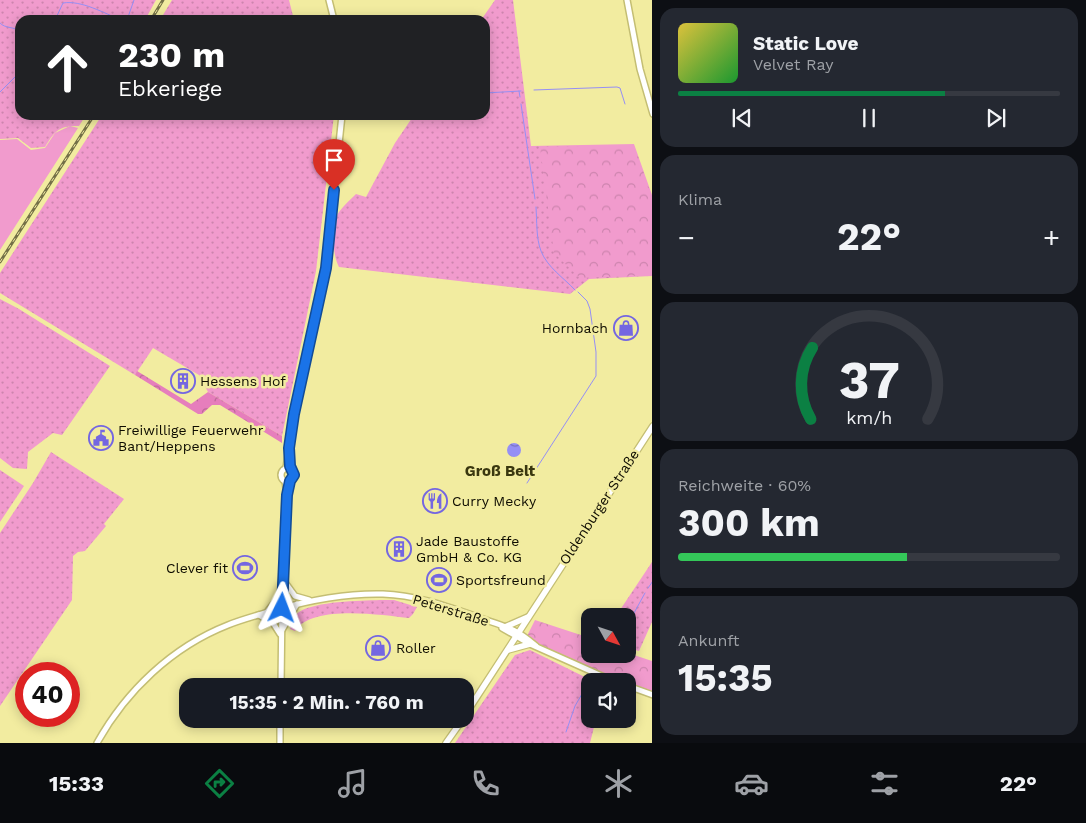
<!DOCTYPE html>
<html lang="de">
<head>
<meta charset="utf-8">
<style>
	:root { --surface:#171b24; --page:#242831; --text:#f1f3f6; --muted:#9ea1a6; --line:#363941; --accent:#0b8043 }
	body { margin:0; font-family:"Work Sans",sans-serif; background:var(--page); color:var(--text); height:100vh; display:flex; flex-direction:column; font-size:19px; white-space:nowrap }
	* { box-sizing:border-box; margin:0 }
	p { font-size:16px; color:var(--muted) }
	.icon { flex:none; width:28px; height:28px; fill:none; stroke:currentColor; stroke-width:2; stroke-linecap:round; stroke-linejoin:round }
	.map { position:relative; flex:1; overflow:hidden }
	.details { display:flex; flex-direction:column; gap:8px; padding:8px; background:#0d0f14; width:434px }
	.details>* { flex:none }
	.banner { position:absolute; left:15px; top:15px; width:475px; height:105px; border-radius:15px; box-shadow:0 2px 12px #0003; background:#202124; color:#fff; overflow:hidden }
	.needle { width:32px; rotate:130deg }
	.controls { position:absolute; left:581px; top:608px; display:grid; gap:10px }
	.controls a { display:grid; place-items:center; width:55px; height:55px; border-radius:10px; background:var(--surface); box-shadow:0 2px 12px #0003; font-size:25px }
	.speed { position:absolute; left:15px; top:662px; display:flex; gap:10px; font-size:25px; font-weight:700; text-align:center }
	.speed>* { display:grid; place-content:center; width:65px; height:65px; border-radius:50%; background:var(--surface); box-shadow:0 2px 12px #0003; line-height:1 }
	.speed .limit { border:8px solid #d22; background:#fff; color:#111 }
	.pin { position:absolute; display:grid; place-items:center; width:42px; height:42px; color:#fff; margin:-51px -21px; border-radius:50% 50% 50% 0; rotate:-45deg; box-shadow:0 0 5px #0007 }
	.pin .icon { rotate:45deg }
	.me { position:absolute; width:55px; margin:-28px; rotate:3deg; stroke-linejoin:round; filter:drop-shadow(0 0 4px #0008) }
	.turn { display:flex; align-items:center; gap:18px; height:105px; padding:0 20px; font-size:22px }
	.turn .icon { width:65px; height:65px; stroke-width:2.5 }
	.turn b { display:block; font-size:35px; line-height:42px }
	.big { font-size:38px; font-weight:700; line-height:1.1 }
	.details .widget { flex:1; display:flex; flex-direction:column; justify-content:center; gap:8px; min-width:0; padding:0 18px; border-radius:15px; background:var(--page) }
	.details .dial { align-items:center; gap:0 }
	.dial svg { height:130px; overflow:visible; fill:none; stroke:var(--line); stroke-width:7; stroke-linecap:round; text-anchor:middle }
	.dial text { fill:var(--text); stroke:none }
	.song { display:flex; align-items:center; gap:15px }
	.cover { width:60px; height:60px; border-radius:8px; background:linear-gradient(135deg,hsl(50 70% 55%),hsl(130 70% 35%)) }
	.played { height:5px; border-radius:2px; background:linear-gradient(90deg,var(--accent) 70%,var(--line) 70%) }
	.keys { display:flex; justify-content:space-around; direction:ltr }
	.heat { display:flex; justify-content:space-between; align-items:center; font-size:28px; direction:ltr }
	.charge { height:8px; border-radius:4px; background:linear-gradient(90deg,#34c759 60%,var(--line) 0) }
	.trip { position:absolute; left:179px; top:678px; width:295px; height:50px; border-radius:15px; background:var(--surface); box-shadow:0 2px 12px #0003; font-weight:700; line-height:50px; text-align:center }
	.tabs { display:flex; height:80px; justify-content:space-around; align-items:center; background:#090b0e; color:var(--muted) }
	.tabs .icon { width:35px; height:35px }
	.tabs .active { color:var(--accent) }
	.tabs b { font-size:22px; color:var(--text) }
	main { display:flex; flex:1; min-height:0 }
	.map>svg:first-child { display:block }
</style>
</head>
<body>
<main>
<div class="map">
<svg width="653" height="743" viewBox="0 0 653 743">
	<defs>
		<pattern id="grass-dots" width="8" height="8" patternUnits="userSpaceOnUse" patternTransform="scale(1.25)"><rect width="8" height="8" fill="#f19bcd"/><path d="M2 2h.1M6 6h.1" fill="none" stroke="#cd84ae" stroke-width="1.8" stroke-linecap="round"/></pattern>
		<pattern id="forest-crowns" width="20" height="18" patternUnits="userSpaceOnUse" patternTransform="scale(1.25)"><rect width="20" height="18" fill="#e67ebc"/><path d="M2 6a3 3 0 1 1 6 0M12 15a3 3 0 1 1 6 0" fill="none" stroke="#b96696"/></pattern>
		<pattern id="park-crowns" width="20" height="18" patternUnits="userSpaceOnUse" patternTransform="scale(1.25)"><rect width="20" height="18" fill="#f19bcd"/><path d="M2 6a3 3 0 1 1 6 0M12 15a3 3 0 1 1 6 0" fill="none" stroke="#cd84ae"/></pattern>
		<pattern id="water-waves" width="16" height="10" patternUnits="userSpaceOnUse" patternTransform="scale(1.25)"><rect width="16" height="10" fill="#958ff5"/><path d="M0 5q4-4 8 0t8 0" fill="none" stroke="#7873c4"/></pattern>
	</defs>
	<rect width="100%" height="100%" fill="#f2eca0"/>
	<!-- grass -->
	<g fill="url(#grass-dots)">
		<path d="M0,0H156L145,20H20V115H86L79,126C59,125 54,132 45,147L31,148L18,138L0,139Z"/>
		<path d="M172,0H289L294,20H160Z"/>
		<path d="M495,0H513L531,146L634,144L652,195V276L589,279L570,294L339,267C332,254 331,224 339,212C344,205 351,199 356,194L366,197L395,143L414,115H485V20H481Z"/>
		<path d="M102,115H334L316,271L282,436L208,392L199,375L153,348L135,375L0,293V273Z"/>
		<path d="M0,299L19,309L110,366L62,435L53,433L28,452L27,469L13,468L0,458Z"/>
		<path d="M51,452L124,499L104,524L106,526L85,551L78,552L73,556L72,600L0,706V533L33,483Z"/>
		<path d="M0,470L24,486L0,522Z"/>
		<path d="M652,562V622L639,651L628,648V616H616Z"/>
		<path d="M380,600H394L417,607L413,614L409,618C381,615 312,604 295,631L290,629C292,624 293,616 299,612C316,601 359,601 380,600Z"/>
		<path d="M530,650L593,681H590V719H596L590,743H455L515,655Z"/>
	</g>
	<!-- forest -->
	<path fill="url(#forest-crowns)" d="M137,371L191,404L208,392L282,436V443L220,405H212L202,414H198L135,375Z"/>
	<!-- park -->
	<g fill="url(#park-crowns)">
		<path d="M633,145L652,199V275L580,278L554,253L540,147Z"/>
		<path d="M535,620L590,638V654L628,653L652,661V692L628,684V681C609,681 543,648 527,636Z"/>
	</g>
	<!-- garden -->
	<path fill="#f19bcd" d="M70,126L78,128L0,250V140L17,139L31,150L45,148L55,133Z"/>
	<!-- water -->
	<circle fill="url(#water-waves)" cx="514" cy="450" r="7"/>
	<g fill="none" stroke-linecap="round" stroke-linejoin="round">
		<!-- stream -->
		<g stroke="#958ff5" stroke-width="1">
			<path d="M55,20L63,3C81,0 104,13 121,20"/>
			<path d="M127,20L134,0"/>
			<path d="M0,23C5,29 15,26 20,32"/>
			<path d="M534,90L617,87L620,88L625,104"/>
			<path d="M519,91L520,97"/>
			<path d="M0,92L20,72"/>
			<path d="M485,93L521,91"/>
			<path d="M521,104L535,199"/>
			<path d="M536,207C537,221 536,238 541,251C547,267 564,278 575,290"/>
			<path d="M527,483L596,376V352L590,309L587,301L578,292"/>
			<path d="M648,588L653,581"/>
			<path d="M628,624L645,593"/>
			<path d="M602,658L605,654"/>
			<path d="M566,732L575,706L586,687"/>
		</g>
		<defs>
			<g id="secondary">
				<path d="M329,0L334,20"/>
				<path d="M627,0L640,69L653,114"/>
				<path d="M286,468L294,415L326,268L342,115"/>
				<circle cx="288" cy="475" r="7"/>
				<path d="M284,581L295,596L309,600"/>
				<path d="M267,612L282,593"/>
				<path d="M259,615L273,623L280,634"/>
				<path d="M502,628L530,644L613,681"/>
				<path d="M282,630L297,604"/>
				<path d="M281,686L282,603L287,495L285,481"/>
				<path d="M628,686L653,695"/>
				<path d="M97,743C126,691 172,647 228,625C243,619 259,615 275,610C310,600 346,593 383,594C414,595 443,605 472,615C486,621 502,624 515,631C523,635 530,641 536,646"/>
				<path d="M280,743V719"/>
			</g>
			<g id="primary">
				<path d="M505,627L528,617"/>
				<path d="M508,650L530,644"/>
				<path d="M465,715L653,426"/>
				<path d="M446,743L463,719"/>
			</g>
		</defs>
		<!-- secondary casing -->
		<use href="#secondary" stroke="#c4be73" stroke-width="8"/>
		<!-- primary casing -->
		<use href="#primary" stroke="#c4be73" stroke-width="8"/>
		<!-- secondary -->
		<use href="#secondary" stroke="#fff" stroke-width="5"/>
		<!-- primary -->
		<use href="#primary" stroke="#fff" stroke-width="5.5"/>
		<defs>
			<g id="rail">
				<path d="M151,20L163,0"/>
				<path d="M0,262L94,115"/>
			</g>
		</defs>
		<!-- rail casing -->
		<use href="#rail" stroke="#737047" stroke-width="3"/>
		<!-- rail -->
		<use href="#rail" stroke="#f2eca0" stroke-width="1" stroke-dasharray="4" stroke-linecap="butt"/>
	</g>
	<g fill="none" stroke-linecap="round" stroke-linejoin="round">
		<defs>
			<path id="route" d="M282,608L287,495L290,481L294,475L290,466L289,448L294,414L326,268L334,190"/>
		</defs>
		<!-- route casing -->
		<use href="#route" stroke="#114b97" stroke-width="12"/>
		<!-- route -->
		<use href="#route" stroke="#1a73e8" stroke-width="9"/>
	</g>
	<!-- icons -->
	<defs>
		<symbol id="shop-ring" viewBox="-11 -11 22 22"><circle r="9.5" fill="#f2eca0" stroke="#7466e1" stroke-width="1.5"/><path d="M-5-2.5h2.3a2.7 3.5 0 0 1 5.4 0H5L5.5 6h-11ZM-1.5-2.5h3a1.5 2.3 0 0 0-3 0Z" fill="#7466e1"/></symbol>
		<symbol id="building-ring" viewBox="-11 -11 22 22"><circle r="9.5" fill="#f2eca0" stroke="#7466e1" stroke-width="1.5"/><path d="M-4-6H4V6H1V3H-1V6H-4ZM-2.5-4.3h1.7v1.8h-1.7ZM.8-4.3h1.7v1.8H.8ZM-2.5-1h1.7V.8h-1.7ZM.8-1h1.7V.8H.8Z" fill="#7466e1"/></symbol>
		<symbol id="civic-ring" viewBox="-11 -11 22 22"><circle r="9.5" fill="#f2eca0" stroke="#7466e1" stroke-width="1.5"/><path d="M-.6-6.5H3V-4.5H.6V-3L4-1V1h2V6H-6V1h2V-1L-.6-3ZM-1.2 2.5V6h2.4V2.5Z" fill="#7466e1"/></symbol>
		<symbol id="restaurant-ring" viewBox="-11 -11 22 22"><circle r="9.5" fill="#f2eca0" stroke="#7466e1" stroke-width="1.5"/><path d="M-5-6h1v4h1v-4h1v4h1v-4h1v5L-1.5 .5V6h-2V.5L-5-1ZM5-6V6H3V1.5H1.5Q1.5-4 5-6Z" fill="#7466e1"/></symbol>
		<symbol id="stadium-ring" viewBox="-11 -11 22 22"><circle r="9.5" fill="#f2eca0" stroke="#7466e1" stroke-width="1.5"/><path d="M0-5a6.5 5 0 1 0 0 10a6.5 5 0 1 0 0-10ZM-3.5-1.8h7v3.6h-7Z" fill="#7466e1"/></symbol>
	</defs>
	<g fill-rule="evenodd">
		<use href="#shop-ring" x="612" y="314" width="28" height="28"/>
		<use href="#building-ring" x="169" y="367" width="28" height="28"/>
		<use href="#civic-ring" x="87" y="424" width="28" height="28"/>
		<use href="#restaurant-ring" x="421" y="487" width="28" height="28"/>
		<use href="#building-ring" x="385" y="535" width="28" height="28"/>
		<use href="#stadium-ring" x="231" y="554" width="28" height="28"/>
		<use href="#stadium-ring" x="425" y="566" width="28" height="28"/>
		<use href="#shop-ring" x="364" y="634" width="28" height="28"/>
	</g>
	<g text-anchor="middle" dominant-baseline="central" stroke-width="5" stroke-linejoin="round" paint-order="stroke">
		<!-- poi labels -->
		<g font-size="14" fill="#0e0c00" stroke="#f2eca0" text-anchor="start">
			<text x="608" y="328" text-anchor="end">Hornbach</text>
			<text x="200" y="381">Hessens Hof</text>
			<text x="118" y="430">Freiwillige Feuerwehr<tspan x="118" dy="16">Bant/Heppens</tspan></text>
			<text x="452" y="501">Curry Mecky</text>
			<text x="416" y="541">Jade Baustoffe<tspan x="416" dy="16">GmbH &amp; Co. KG</tspan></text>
			<text x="228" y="568" text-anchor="end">Clever fit</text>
			<text x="456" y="580">Sportsfreund</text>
			<text x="396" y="648">Roller</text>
		</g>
		<!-- street labels -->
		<g font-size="14" fill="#0e0c00" stroke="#f2eca0">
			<text transform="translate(599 507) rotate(-57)">Oldenburger Straße</text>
			<text transform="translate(451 610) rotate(17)">Peterstraße</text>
		</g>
		<!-- neighbourhood labels -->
		<g font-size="15" font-weight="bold" fill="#3a370f" stroke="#f2eca0">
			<text x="500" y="471">Groß Belt</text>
		</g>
	</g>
</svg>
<div class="controls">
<a><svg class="needle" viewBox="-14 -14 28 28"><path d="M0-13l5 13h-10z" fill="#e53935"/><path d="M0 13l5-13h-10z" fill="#9ea1a6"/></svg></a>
<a><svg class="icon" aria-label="sound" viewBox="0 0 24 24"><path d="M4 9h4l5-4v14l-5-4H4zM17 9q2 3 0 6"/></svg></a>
</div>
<div class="speed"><div class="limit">40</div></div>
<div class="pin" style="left:334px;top:190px;background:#d93025"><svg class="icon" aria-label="arrive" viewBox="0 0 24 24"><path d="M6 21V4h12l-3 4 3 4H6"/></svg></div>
<svg class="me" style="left:282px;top:608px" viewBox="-20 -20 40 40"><path d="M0-17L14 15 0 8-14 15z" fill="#1a73e8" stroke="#fff" stroke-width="4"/></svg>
<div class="trip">15:35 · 2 Min. · 760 m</div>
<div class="banner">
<div class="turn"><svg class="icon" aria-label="ahead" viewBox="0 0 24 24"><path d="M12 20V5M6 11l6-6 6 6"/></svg><div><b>230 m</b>Ebkeriege</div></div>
</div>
</div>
<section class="details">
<div class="widget">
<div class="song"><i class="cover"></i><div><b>Static Love</b><p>Velvet Ray</p></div></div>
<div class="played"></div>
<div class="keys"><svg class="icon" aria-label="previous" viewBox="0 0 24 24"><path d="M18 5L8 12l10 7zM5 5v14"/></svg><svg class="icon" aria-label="pause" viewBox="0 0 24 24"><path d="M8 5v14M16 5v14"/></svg><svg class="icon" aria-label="next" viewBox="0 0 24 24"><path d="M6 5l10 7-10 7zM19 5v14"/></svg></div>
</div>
<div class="widget"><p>Klima</p>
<div class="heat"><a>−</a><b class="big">22°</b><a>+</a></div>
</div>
<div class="widget dial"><svg viewBox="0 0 100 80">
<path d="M14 69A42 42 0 1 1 86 69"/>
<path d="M14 69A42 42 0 0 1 15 25" stroke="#0b8043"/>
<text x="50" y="56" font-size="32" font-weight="700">37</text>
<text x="50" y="72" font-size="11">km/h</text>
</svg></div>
<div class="widget"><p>Reichweite · 60%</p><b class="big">300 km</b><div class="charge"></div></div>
<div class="widget"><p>Ankunft</p><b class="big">15:35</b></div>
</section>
</main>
<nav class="tabs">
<b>15:33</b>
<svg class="icon active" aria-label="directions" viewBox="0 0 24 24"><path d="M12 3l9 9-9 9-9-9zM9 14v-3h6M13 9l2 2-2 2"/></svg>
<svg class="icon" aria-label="music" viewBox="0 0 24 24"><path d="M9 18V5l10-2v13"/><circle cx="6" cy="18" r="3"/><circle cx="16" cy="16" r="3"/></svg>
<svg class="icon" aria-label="phone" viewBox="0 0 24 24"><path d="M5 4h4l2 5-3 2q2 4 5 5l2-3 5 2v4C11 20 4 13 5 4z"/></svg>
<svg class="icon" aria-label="climate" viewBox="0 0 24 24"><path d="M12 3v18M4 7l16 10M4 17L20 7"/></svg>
<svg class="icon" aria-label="car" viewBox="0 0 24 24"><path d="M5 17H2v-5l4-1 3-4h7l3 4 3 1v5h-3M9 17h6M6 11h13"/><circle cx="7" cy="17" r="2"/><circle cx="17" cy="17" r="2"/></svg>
<svg class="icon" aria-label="filters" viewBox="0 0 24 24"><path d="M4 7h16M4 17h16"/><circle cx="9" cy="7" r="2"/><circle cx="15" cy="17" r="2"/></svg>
<b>22°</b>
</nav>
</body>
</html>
